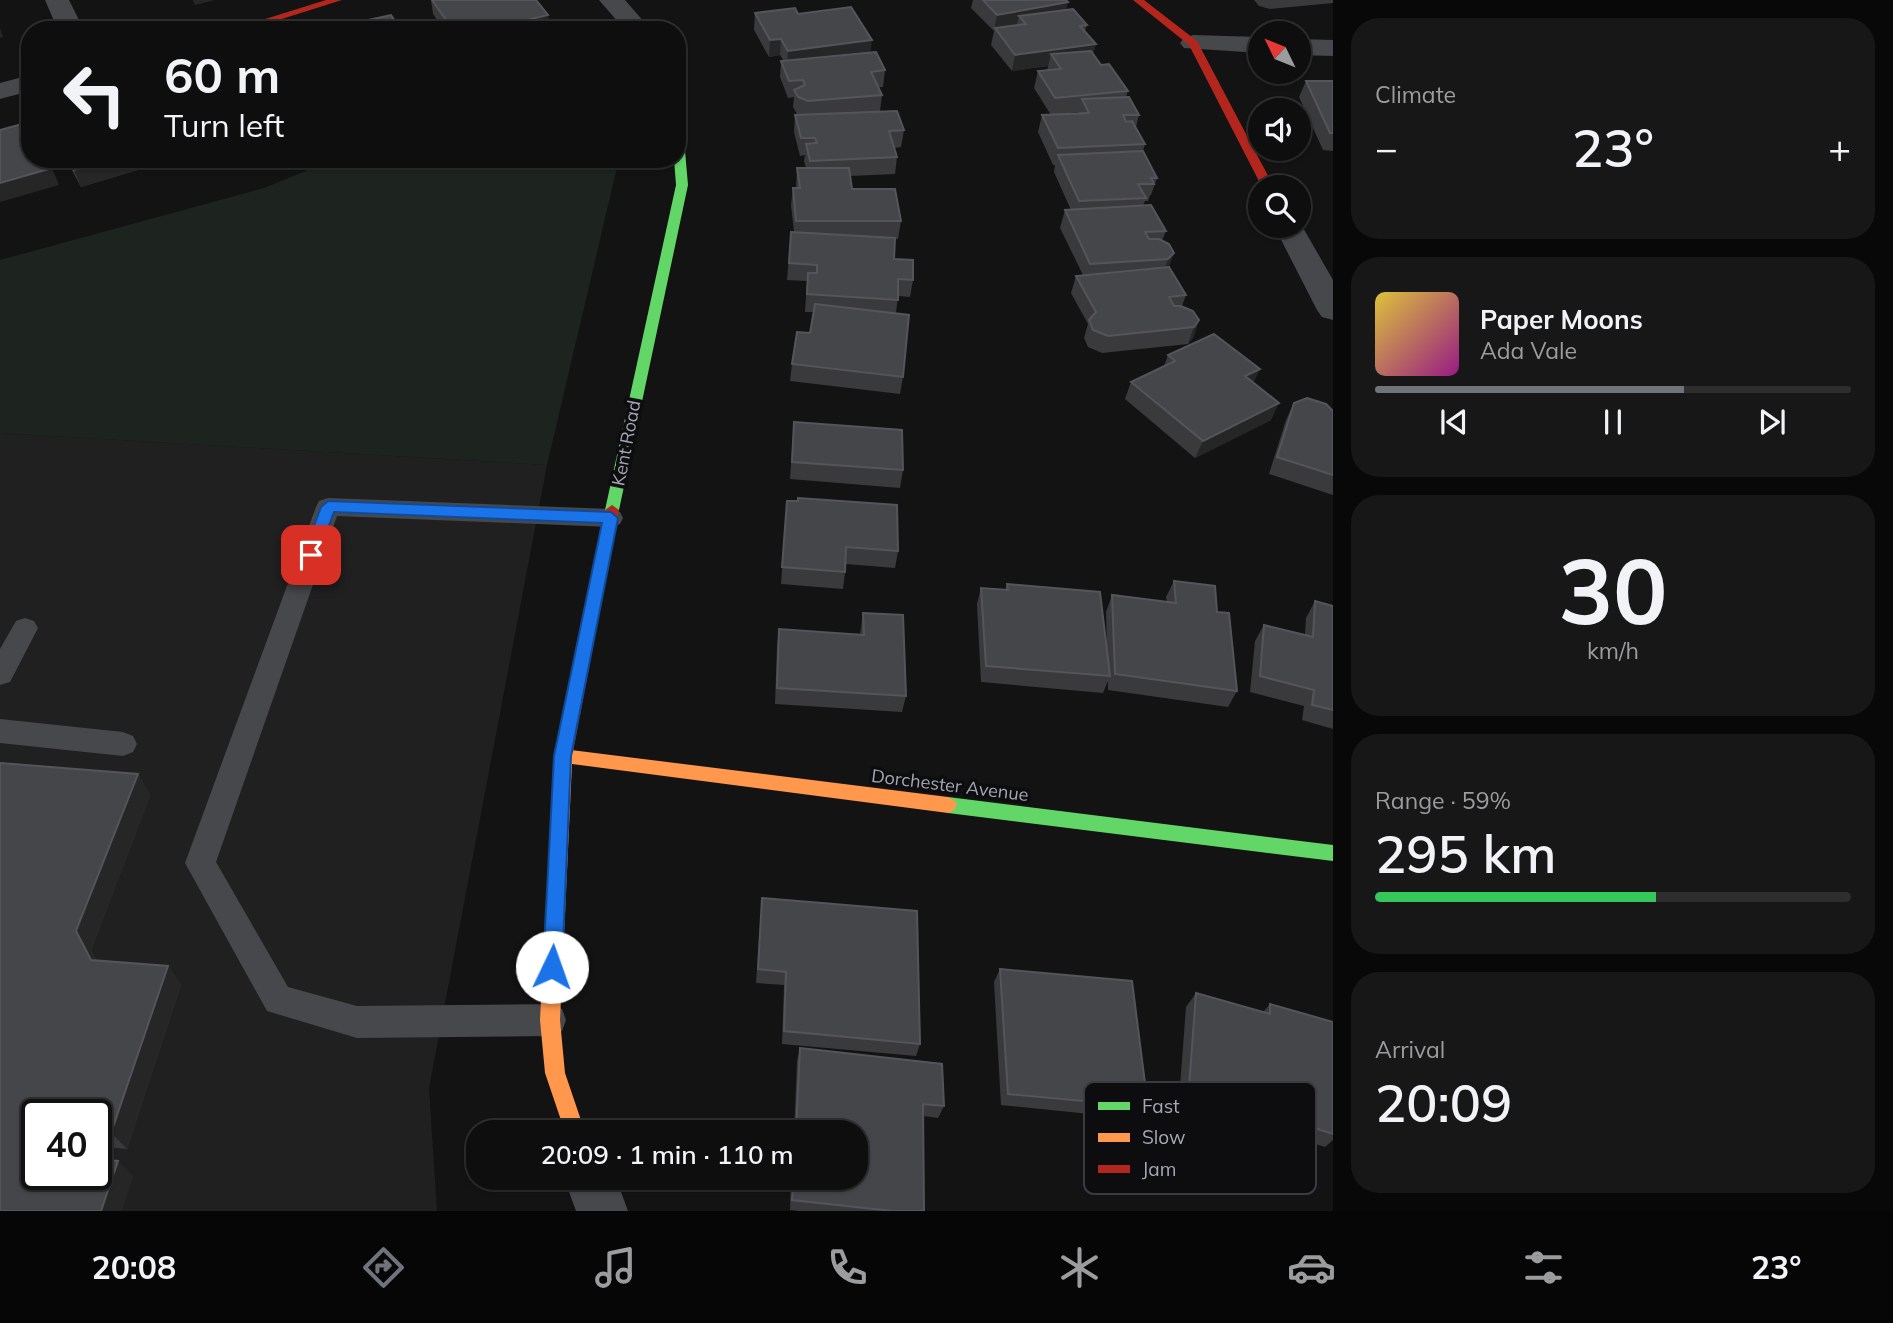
<!DOCTYPE html>
<html lang="en">
<head>
<meta charset="utf-8">
<style>
	:root { --surface:#0e0e0e; --page:#171717; --text:#f1f3f6; --muted:#9b9c9e; --line:#2e2e2e; --accent:#71737c }
	body { margin:0; font-family:Mulish,sans-serif; background:var(--page); color:var(--text); height:100vh; display:flex; flex-direction:column; font-size:26px; white-space:nowrap }
	* { box-sizing:border-box; margin:0 }
	p { font-size:23px; color:var(--muted) }
	.icon { flex:none; width:38px; height:38px; fill:none; stroke:currentColor; stroke-width:2; stroke-linecap:round; stroke-linejoin:round }
	.map { position:relative; flex:1; overflow:hidden }
	.drawer { display:flex; flex-direction:column; gap:18px; padding:18px; background:#080808; width:560px }
	.drawer>* { flex:none }
	.banner { position:absolute; left:21px; top:21px; width:665px; height:147px; border-radius:28px; box-shadow:0 2px 5px #0004,0 0 0 2px var(--line); background:#0e0e0e; color:var(--text); overflow:hidden }
	.needle { width:46px; rotate:313deg }
	.fabs { position:absolute; left:1248px; top:21px; display:grid; gap:14px }
	.fabs a { display:grid; place-items:center; width:63px; height:63px; border-radius:50%; background:var(--surface); box-shadow:0 2px 5px #0004,0 0 0 2px var(--line); font-size:35px }
	.speed { position:absolute; left:21px; top:1099px; display:flex; gap:14px; font-size:35px; font-weight:700; text-align:center }
	.speed>* { display:grid; place-content:center; width:91px; height:91px; border-radius:50%; background:var(--surface); box-shadow:0 2px 5px #0004,0 0 0 2px var(--line); line-height:1 }
	.speed .limit { border:4px solid #111; border-radius:10px; background:#fff; color:#111 }
	.pin { position:absolute; display:grid; place-items:center; width:60px; height:60px; color:#fff; margin:-30px; border-radius:14px; box-shadow:0 4px 10px #0006 }
	.me { position:absolute; width:77px; margin:-38px; rotate:3deg; stroke-linejoin:round; filter:drop-shadow(0 0 5px #0008) }
	.turn { display:flex; align-items:center; gap:24px; height:147px; padding:0 28px; font-size:32px }
	.turn .icon { width:91px; height:91px; stroke-width:2.5 }
	.turn b { display:block; font-size:49px; line-height:60px }
	.big { font-size:52px; font-weight:600; line-height:1.1 }
	.drawer .widget { flex:1; display:flex; flex-direction:column; justify-content:center; gap:10px; min-width:0; padding:0 24px; border-radius:28px; background:var(--page) }
	.drawer .dial { align-items:center; gap:0 }
	.dial b { font-size:91px; line-height:1 }
	.song { display:flex; align-items:center; gap:21px }
	.cover { width:84px; height:84px; border-radius:10px; background:linear-gradient(135deg,hsl(50 70% 55%),hsl(310 70% 35%)) }
	.played { height:7px; border-radius:4px; background:linear-gradient(90deg,var(--accent) 65%,var(--line) 65%) }
	.keys { display:flex; justify-content:space-around; direction:ltr }
	.heat { display:flex; justify-content:space-between; align-items:center; font-size:38px; direction:ltr }
	.charge { height:10px; border-radius:5px; background:linear-gradient(90deg,#34c759 59%,var(--line) 0) }
	.trip { position:absolute; left:466px; top:1120px; width:402px; height:70px; border-radius:28px; background:var(--surface); box-shadow:0 2px 5px #0004,0 0 0 2px var(--line); font-weight:600; line-height:70px; text-align:center }
	.tab-bar { display:flex; height:112px; justify-content:space-around; align-items:center; background:#060606; color:var(--muted) }
	.tab-bar .icon { width:49px; height:49px }
	.tab-bar .on { color:var(--accent) }
	.tab-bar b { font-size:32px; color:var(--text) }
	main { display:flex; flex:1; min-height:0 }
	.map>svg:first-child { display:block }
</style>
</head>
<body>
<main>
<div class="map">
<svg width="1333" height="1211" viewBox="0 0 1333 1211">
	<rect width="100%" height="100%" fill="#131313"/>
	<!-- built -->
	<path fill="#202021" fill-rule="evenodd" d="M0,433L547,465L429,1088L437,1211H0ZM37,1115H96V1174H37Z"/>
	<!-- green -->
	<path fill="#1d231e" d="M335,159H619L547,465L0,433V260L264,188Z"/>
	<g fill="none" stroke-linecap="round" stroke-linejoin="round">
		<!-- lane -->
		<g fill="#47484b" fill-rule="evenodd">
			<path d="M328,498L611,509L620,512L623,518L620,524L611,527L337,516L216,862L288,987L357,1006L550,1004L562,1009L566,1020L562,1031L550,1036L357,1038L267,1011L185,863L316,507L319,501Z"/>
			<path d="M25,618L34,621L38,628L10,682L0,685V649L16,621Z"/>
			<path d="M0,719L123,732L133,736L137,744L133,752L123,756L0,743Z"/>
		</g>
		<!-- street -->
		<g fill="#47484b" fill-rule="evenodd">
			<path d="M45,0H69L84,30H58Z"/>
			<path d="M599,0H625L651,30H625Z"/>
			<path d="M1193,35L1260,37V53L1184,48L1180,43L1184,38Z"/>
			<path d="M1298,39L1333,40V56L1298,55Z"/>
			<path d="M30,75V91L0,99V83Z"/>
			<path d="M1298,219L1333,280V320L1322,317L1317,310L1274,226H1298Z"/>
			<path d="M564,1178H616L628,1211H576Z"/>
		</g>
		<!-- fast -->
		<g fill="#63d668" fill-rule="evenodd">
			<path d="M677,125L683,128L688,185L619,510L612,515L605,510L676,185L674,159H677Z"/>
			<path d="M948,797L1333,845V861L948,813L942,810L939,805L942,800Z"/>
		</g>
		<!-- slow -->
		<path fill="#ff974d" fill-rule="evenodd" d="M564,745L571,750L948,797L954,800L957,805L954,810L948,813L572,764L560,1020L565,1073L585,1132H565L545,1073L540,1020L554,756L558,747Z"/>
		<!-- jam -->
		<g fill="#b3261e" fill-rule="evenodd">
			<path d="M326,0H342L247,30H230Z"/>
			<path d="M1133,0H1144L1197,41L1274,187H1262L1189,45Z"/>
			<path d="M612,505L619,510L573,752L570,757L564,759L558,757L555,752L605,510Z"/>
		</g>
	</g>
	<!-- wall -->
	<g fill="#3a3a3d" fill-rule="evenodd">
		<path d="M431,0H536L548,15L549,22L558,30H444L433,14Z"/>
		<path d="M973,0H1066V10L1087,25L1085,31L1093,54L1101,65L1128,91L1126,97L1139,115L1136,127L1145,144L1143,151L1157,178L1151,195H1150L1148,201H1145L1143,206L1166,231L1162,241L1169,244V267L1186,295L1182,306L1199,320L1193,338L1188,344L1102,353L1088,347L1084,338L1088,324L1071,293L1076,276L1083,275L1060,228L1065,210H1071L1054,172L1055,165H1053L1038,132L1042,115L1078,114V112L1051,115L1034,88L1038,71H1047L1048,66L1012,71L991,45L994,31L971,8Z"/>
		<path d="M1254,0H1333V3L1270,9L1259,6Z"/>
		<path d="M755,13L798,14L871,53L885,70L883,87H879L882,95L880,111L904,130L901,147L894,148L897,157L895,174L850,176L852,189L901,221L898,239H895L894,259L913,280L910,297L898,296L896,313L903,377L900,394L790,381L792,364L810,333L813,312H805L807,281L787,280L791,232H794L791,205L793,188H796L797,168H806L804,161L805,155L800,156L794,132L795,115H799L797,114L793,107L794,97L788,98L780,77L781,61L783,60L780,55L769,57L754,30Z"/>
		<path d="M1306,81H1333V151L1323,150L1299,97Z"/>
		<path d="M66,159H149L151,166L81,187Z"/>
		<path d="M1168,355L1253,383L1271,420L1195,458L1125,399L1131,382L1164,366Z"/>
		<path d="M1294,403L1333,411V495L1269,474L1286,420Z"/>
		<path d="M794,422L903,470L900,488L790,479Z"/>
		<path d="M787,501L898,551L895,568L846,564L843,589L781,584Z"/>
		<path d="M1174,581L1217,612L1237,691L1228,707L1108,690V681L1103,693L981,682L977,604L981,588L1005,590L1007,584L1107,650L1106,612L1112,595L1167,602L1166,597Z"/>
		<path d="M1315,601L1333,606V729L1302,720L1304,706L1250,692L1255,641L1264,625L1305,634L1306,618Z"/>
		<path d="M863,613L906,696L902,712L775,704L777,646L779,629L860,635Z"/>
		<path d="M138,774L150,796L91,950L96,960L168,966L181,985L127,1149L106,1147L102,1159L133,1176L0,1211ZM96,1115V1174H37Z"/>
		<path d="M762,898L920,1044L916,1056L782,1044L784,985L756,983Z"/>
		<path d="M1000,969L1148,1107L1139,1119L1001,1105L994,982Z"/>
		<path d="M1196,993L1263,1012L1270,1004L1333,1022V1140L1325,1147L1296,1138L1288,1145L1178,1113L1186,1007Z"/>
		<path d="M800,1048L944,1106L938,1118L923,1116L924,1211H799L790,1210L791,1178H856V1132H794L797,1061Z"/>
	</g>
	<!-- shaded-wall -->
	<g fill="#262627">
		<path d="M193,0H215L195,5Z"/>
		<path d="M1068,2L1064,19L1026,24L1019,16L1016,27L995,28L994,31L997,15Z"/>
		<path d="M548,15L549,30H507V25Z"/>
		<path d="M505,22V30H467Z"/>
		<path d="M0,28L3,37L0,38Z"/>
		<path d="M781,39L780,55L769,57L770,40Z"/>
		<path d="M872,40L870,57L787,68L788,51Z"/>
		<path d="M1096,44L1092,60L1051,54L1048,66L1012,71L1015,55Z"/>
		<path d="M111,159H149L151,166L81,187L74,170Z"/>
		<path d="M52,168L59,185L0,202V183Z"/>
		<path d="M1174,253L1168,270L1162,276L1168,259Z"/>
		<path d="M1199,320L1193,338L1188,344L1194,327Z"/>
		<path d="M1260,369L1252,386L1245,376Z"/>
		<path d="M1279,403L1271,420L1195,458L1203,441Z"/>
		<path d="M138,774L150,796L91,950L105,979L91,960L76,931Z"/>
		<path d="M168,966L181,985L127,1149L111,1133Z"/>
		<path d="M96,1137L106,1147L97,1173L96,1172Z"/>
		<path d="M118,1161L133,1176L122,1211H101Z"/>
	</g>
	<!-- building -->
	<g fill="#45464a" stroke="#54555a" stroke-width="2">
		<path d="M432,0H536L548,15L507,25L505,22L467,30H453Z"/>
		<path d="M983,0H1066L1068,2L997,15Z"/>
		<path d="M851,7L872,40L788,51L781,39L770,40L755,13L795,8L798,14Z"/>
		<path d="M1073,9L1087,25L1080,26L1096,44L1015,55L995,28L1026,24L1019,16Z"/>
		<path d="M391,15L399,27L423,21L430,30H370L364,21Z"/>
		<path d="M554,21L558,30H513Z"/>
		<path d="M1091,51L1101,65L1109,64L1128,91L1055,98L1038,71L1061,69L1051,54Z"/>
		<path d="M876,52L885,70L871,72L882,95L808,101L798,97L794,90L805,85L803,80L789,81L781,61Z"/>
		<path d="M1306,81H1333V133H1330Z"/>
		<path d="M1129,97L1139,115H1123L1126,122L1132,121L1145,144L1058,148L1042,115L1089,113L1082,99Z"/>
		<path d="M897,111L904,130L889,131L897,157L810,161L806,144L817,143L815,138H801L795,115Z"/>
		<path d="M29,122L30,159H48L52,168L0,183V130Z"/>
		<path d="M1143,151L1157,178H1151L1154,184H1138L1146,198L1079,201L1058,155Z"/>
		<path d="M68,159H111L74,170Z"/>
		<path d="M797,168H849L852,189H895L901,221H796L793,188H800Z"/>
		<path d="M1151,205L1166,231L1145,232L1149,239H1159L1169,244L1174,253L1168,259L1090,264L1065,210Z"/>
		<path d="M791,232L895,238L894,259L913,260V280L898,279V300L807,294L808,273H817V265L789,263Z"/>
		<path d="M1169,267L1186,295L1169,297L1174,306H1181L1193,311L1199,320L1194,327L1108,336L1093,330L1089,320L1096,312L1076,276Z"/>
		<path d="M815,304L909,315L903,377L792,364L797,332L810,333Z"/>
		<path d="M1214,334L1260,369L1245,376L1279,403L1203,441L1131,382L1175,361L1168,355Z"/>
		<path d="M1307,398L1326,404L1333,411V475L1277,457L1294,403Z"/>
		<path d="M794,422L902,430L903,470L792,462Z"/>
		<path d="M798,498L897,505L898,551L846,547L845,572L782,567L787,501H798Z"/>
		<path d="M1174,581L1215,586L1217,612L1229,613L1237,691L1115,674L1112,595L1176,603Z"/>
		<path d="M1007,584L1100,592L1110,676L986,666L981,588L1008,590Z"/>
		<path d="M1315,601L1333,606V710L1312,705L1314,690L1260,676L1264,625L1313,637Z"/>
		<path d="M863,613L903,615L906,696L777,688L779,629L864,635Z"/>
		<path d="M0,763L138,774L76,931L91,960L168,966L111,1133L96,1132V1115H37V1174H96V1159L118,1161L101,1211H0Z"/>
		<path d="M762,898L917,911L920,1044L784,1031L786,972L758,969Z"/>
		<path d="M1000,969L1132,981L1148,1107L1008,1094Z"/>
		<path d="M1196,993L1270,1014V1004L1333,1022V1134L1302,1124L1301,1134L1188,1101Z"/>
		<path d="M800,1048L942,1064L944,1106L923,1104L924,1211H892L792,1200L794,1178H856V1132H796Z"/>
	</g>
	<!-- route -->
	<path fill="#1a73e8" stroke="#114b97" stroke-width="2" d="M328,501L611,512L618,518L571,756L562,967L559,974L552,977L545,974L543,967L554,756L602,523L334,512L316,559H306L303,555L321,507Z"/>
	<g text-anchor="middle" dominant-baseline="central" stroke-width="7" stroke-linejoin="round" paint-order="stroke">
		<!-- street labels -->
		<g font-size="18" fill="#a4a7b4" stroke="#0d0d0f">
			<text transform="translate(626 443) rotate(-79)">Kent Road</text>
			<text transform="translate(950 785) rotate(7)">Dorchester Avenue</text>
		</g>
	</g>
	<!-- legend -->
	<rect x="1084" y="1082" width="232" height="112" rx="10" fill="#0d0d0f" stroke="#3a3b41" stroke-width="2"/>
	<rect x="1098" y="1102" width="32" height="8" fill="#63d668"/>
	<rect x="1098" y="1133" width="32" height="9" fill="#ff974d"/>
	<rect x="1098" y="1165" width="32" height="8" fill="#b3261e"/>
	<g font-size="19" fill="#a4a7b4">
		<text x="1142" y="1113">Fast</text>
		<text x="1142" y="1144">Slow</text>
		<text x="1142" y="1176">Jam</text>
	</g>
</svg>
<div class="fabs">
<a><svg class="needle" viewBox="-14 -14 28 28"><path d="M0-13l5 13h-10z" fill="#e53935"/><path d="M0 13l5-13h-10z" fill="#9b9c9e"/></svg></a>
<a><svg class="icon" aria-label="sound" viewBox="0 0 24 24"><path d="M4 9h4l5-4v14l-5-4H4zM17 9q2 3 0 6"/></svg></a>
<a><svg class="icon" aria-label="search" viewBox="0 0 24 24"><circle cx="10" cy="10" r="6"/><path d="M15 15l6 6"/></svg></a>
</div>
<div class="speed"><div class="limit">40</div></div>
<div class="pin" style="left:311px;top:555px;background:#d93025"><svg class="icon" aria-label="arrive" viewBox="0 0 24 24"><path d="M6 21V4h12l-3 4 3 4H6"/></svg></div>
<svg class="me" style="left:552px;top:967px" viewBox="-20 -20 40 40"><circle r="19" fill="#fff"/><path d="M0-13L10 11 0 6-10 11z" fill="#1a73e8"/></svg>
<div class="trip">20:09 · 1 min · 110 m</div>
<div class="banner">
<div class="turn"><svg class="icon" aria-label="left" viewBox="0 0 24 24"><path d="M17 20v-9H6M10 6l-5 5 5 5"/></svg><div><b>60 m</b>Turn left</div></div>
</div>
</div>
<section class="drawer">
<div class="widget"><p>Climate</p>
<div class="heat"><a>−</a><b class="big">23°</b><a>+</a></div>
</div>
<div class="widget">
<div class="song"><i class="cover"></i><div><b>Paper Moons</b><p>Ada Vale</p></div></div>
<div class="played"></div>
<div class="keys"><svg class="icon" aria-label="previous" viewBox="0 0 24 24"><path d="M18 5L8 12l10 7zM5 5v14"/></svg><svg class="icon" aria-label="pause" viewBox="0 0 24 24"><path d="M8 5v14M16 5v14"/></svg><svg class="icon" aria-label="next" viewBox="0 0 24 24"><path d="M6 5l10 7-10 7zM19 5v14"/></svg></div>
</div>
<div class="widget dial"><b>30</b><p>km/h</p></div>
<div class="widget"><p>Range · 59%</p><b class="big">295 km</b><div class="charge"></div></div>
<div class="widget"><p>Arrival</p><b class="big">20:09</b></div>
</section>
</main>
<nav class="tab-bar">
<b>20:08</b>
<svg class="icon on" aria-label="directions" viewBox="0 0 24 24"><path d="M12 3l9 9-9 9-9-9zM9 14v-3h6M13 9l2 2-2 2"/></svg>
<svg class="icon" aria-label="music" viewBox="0 0 24 24"><path d="M9 18V5l10-2v13"/><circle cx="6" cy="18" r="3"/><circle cx="16" cy="16" r="3"/></svg>
<svg class="icon" aria-label="phone" viewBox="0 0 24 24"><path d="M5 4h4l2 5-3 2q2 4 5 5l2-3 5 2v4C11 20 4 13 5 4z"/></svg>
<svg class="icon" aria-label="climate" viewBox="0 0 24 24"><path d="M12 3v18M4 7l16 10M4 17L20 7"/></svg>
<svg class="icon" aria-label="car" viewBox="0 0 24 24"><path d="M5 17H2v-5l4-1 3-4h7l3 4 3 1v5h-3M9 17h6M6 11h13"/><circle cx="7" cy="17" r="2"/><circle cx="17" cy="17" r="2"/></svg>
<svg class="icon" aria-label="filters" viewBox="0 0 24 24"><path d="M4 7h16M4 17h16"/><circle cx="9" cy="7" r="2"/><circle cx="15" cy="17" r="2"/></svg>
<b>23°</b>
</nav>
</body>
</html>
